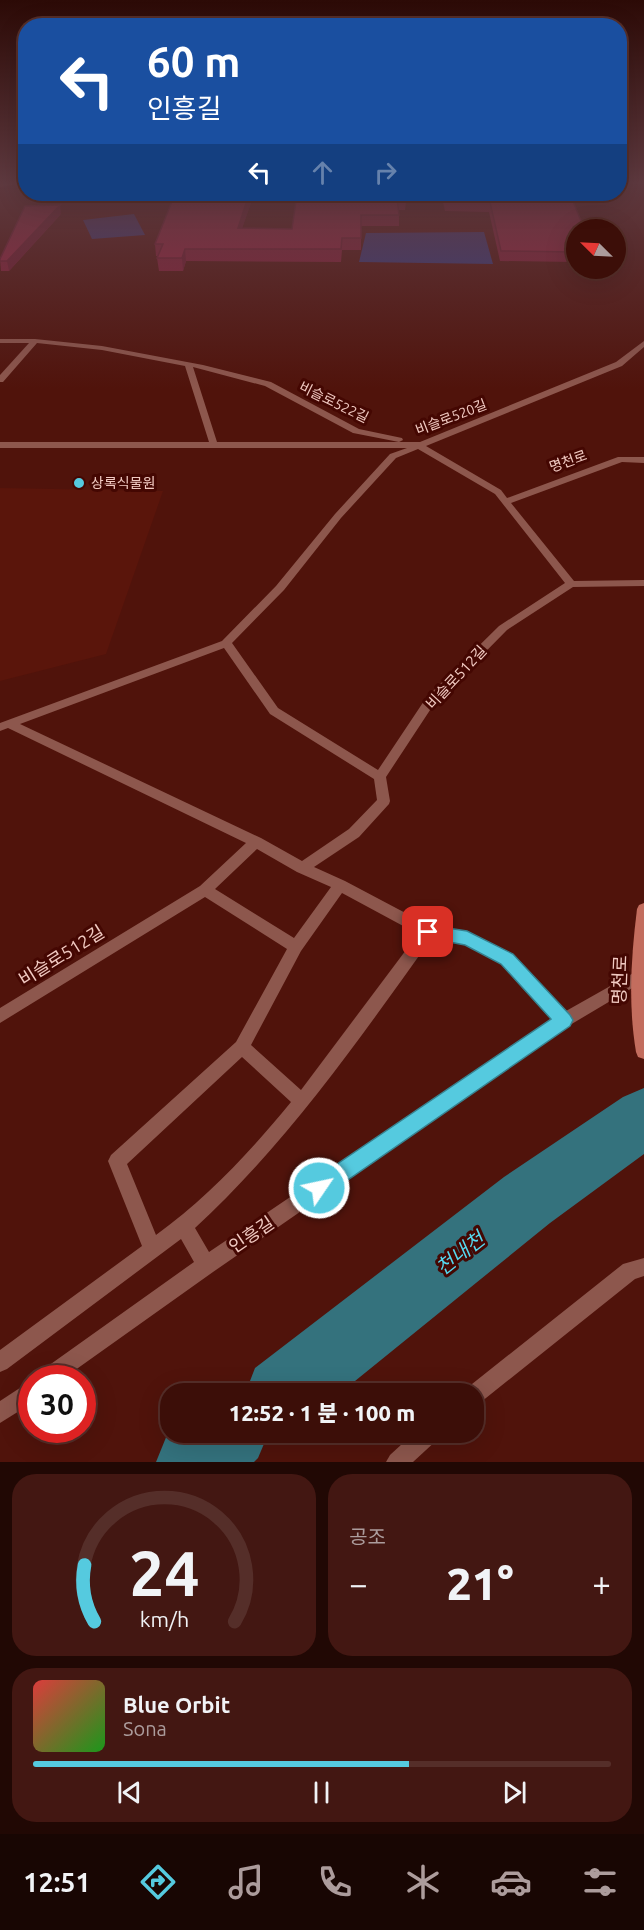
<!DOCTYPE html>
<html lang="ko">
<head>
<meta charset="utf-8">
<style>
	:root { --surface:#3c0e08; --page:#431712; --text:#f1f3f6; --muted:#ac9c9c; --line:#552e29; --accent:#55cadf }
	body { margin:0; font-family:Ubuntu,"Noto Sans KR",sans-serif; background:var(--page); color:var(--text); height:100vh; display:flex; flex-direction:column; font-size:22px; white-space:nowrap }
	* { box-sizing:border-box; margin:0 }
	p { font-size:20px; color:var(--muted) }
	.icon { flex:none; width:33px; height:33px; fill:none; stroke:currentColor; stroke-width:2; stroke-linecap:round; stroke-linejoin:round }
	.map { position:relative; height:1462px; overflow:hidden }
	.sheet { display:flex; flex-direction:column; gap:12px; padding:12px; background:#210804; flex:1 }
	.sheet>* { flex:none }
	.top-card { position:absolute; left:18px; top:18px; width:609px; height:183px; border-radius:24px; box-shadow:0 6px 24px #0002,0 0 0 2px var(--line); background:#1a4fa0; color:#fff; overflow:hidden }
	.needle { width:39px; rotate:294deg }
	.fabs { position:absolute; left:566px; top:219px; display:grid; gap:12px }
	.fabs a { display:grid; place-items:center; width:60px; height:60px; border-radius:50%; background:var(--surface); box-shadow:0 6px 24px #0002,0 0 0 2px var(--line); font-size:30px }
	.speed { position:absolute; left:18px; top:1365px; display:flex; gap:12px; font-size:30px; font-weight:700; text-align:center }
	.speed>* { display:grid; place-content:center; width:78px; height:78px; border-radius:50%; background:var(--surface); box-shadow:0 6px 24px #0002,0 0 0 2px var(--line); line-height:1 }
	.speed .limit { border:9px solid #d22; background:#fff; color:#111 }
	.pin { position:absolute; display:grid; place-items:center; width:51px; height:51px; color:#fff; margin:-26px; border-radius:12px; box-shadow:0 3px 9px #0006 }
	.me { position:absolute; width:66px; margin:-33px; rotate:56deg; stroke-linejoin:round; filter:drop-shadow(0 0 4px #0008) }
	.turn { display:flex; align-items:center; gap:21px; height:126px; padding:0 30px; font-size:27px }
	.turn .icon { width:78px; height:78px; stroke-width:2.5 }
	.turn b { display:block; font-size:42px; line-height:51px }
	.lanes { display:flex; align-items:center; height:57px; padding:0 30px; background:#0003; justify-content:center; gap:30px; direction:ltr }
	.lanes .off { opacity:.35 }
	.big { font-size:45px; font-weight:800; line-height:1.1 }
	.sheet .tile { flex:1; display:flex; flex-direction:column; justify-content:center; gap:9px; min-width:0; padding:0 21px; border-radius:24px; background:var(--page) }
	.sheet .dial { align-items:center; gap:0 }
	.dial svg { height:156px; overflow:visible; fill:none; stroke:var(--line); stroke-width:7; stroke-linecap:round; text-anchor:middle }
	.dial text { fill:var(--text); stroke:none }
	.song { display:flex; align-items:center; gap:18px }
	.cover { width:72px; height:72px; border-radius:9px; background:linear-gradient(135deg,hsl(0 70% 55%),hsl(120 70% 35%)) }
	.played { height:6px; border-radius:3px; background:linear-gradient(90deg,var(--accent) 65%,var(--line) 65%) }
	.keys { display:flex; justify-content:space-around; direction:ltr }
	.heat { display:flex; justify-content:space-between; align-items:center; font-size:33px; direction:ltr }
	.sheet .tiles { flex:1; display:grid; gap:12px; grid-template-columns:1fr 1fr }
	.tile:last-child { grid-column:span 2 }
	.trip { position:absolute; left:160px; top:1383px; width:324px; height:60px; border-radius:24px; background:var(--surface); box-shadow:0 6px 24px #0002,0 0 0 2px var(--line); font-weight:800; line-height:60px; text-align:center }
	.dock { display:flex; height:96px; justify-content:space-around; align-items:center; background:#180603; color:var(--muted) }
	.dock .icon { width:42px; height:42px }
	.dock .selected { color:var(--accent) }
	.dock b { font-size:27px; color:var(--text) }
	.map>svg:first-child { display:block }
</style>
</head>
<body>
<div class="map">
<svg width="644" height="1462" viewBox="0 0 644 1462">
	<rect width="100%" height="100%" fill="#50130b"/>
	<!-- built -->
	<path fill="#5a150b" d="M0,488L163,491L106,654L0,681Z"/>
	<!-- green -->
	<g fill="#2f3e8c">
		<path d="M134,214L145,235L92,239L83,220Z"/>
		<path d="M484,232L493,264L359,262L366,233Z"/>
	</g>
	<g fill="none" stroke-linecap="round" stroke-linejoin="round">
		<!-- river -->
		<g fill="#34727d" fill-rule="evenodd">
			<path d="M644,1088V1154L550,1223L339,1394H245L255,1368L504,1177L623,1097Z"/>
			<path d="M171,1432H269L258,1458L254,1462H156L167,1435Z"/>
		</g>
		<!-- street -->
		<g fill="#8d574d" fill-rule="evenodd">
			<path d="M0,184H17L0,187Z"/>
			<path d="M0,339H35L102,346L203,365L271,382L359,429L402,438L403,440L399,442H420L616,362L644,341V347L622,366L426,446L501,490L507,498L618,457H644V463L622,462L511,503L574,581L644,580V586L573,587L507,630L434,704L386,777L390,801L389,804L359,837L314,867L345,881L430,926L467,932L512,955L566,1011L644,967V981L570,1025L213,1272L64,1378H38L41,1371L194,1262L181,1239L7,1369L0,1372V1350L142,1246L108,1161L111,1155L236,1042L287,949L205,897L0,1023V1008L200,886L246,843L8,728L0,731V723L222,641L276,586L335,514L390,454L407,448H0V442H209L185,366L102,350L37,343L3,382H0V375L29,343H0ZM193,367L265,386L353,433L399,442H217ZM418,449L495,494L565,583L499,626L426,698L378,770L278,708L232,643L284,590L341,518L396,458ZM224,648L270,714L374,779L377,800L349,829L302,861L261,838L20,724ZM257,849L297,872L331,887L294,938L215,889ZM342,893L418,934L301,1090L251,1045L301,951ZM431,939L465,944L502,963L553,1019L209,1252L195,1228C288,1142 358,1041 431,939ZM242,1057L291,1102C251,1151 207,1198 156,1235L127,1164Z"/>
			<path d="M644,1258V1276L635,1279L481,1402L474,1405V1394H465L467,1388L623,1264Z"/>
			<path d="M32,1380V1403L0,1423V1401Z"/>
			<path d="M415,1432H441L438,1439L413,1462H386L390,1455Z"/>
		</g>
		<!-- secondary -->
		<path fill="#c36d5e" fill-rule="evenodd" d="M644,903V1059L638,1057L636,1052C628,1004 631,957 637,909L639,905Z"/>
	</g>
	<!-- wall -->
	<g fill="#8d1e3b">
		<path d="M170,194H199L197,200L244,201L242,194H254L242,228L292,229L297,194H407L405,210H399V226H361V250H342L341,262L186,261L183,271H159L157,258L158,256H156L155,244L175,194Z"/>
		<path d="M441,194H570L576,230V262L500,261L489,212L445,211Z"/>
		<path d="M61,214L9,271H1L0,259Z"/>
	</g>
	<!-- shaded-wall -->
	<g fill="#731830">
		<path d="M195,194H199L194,212L193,200Z"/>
		<path d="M249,194H254L238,240V228Z"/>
		<path d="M60,205L61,214L9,271L7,261Z"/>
		<path d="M185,249L186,261L183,271L182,258Z"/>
	</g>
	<!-- building -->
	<g fill="#a42345" stroke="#731830" stroke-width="1.5">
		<path d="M175,194H195L193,200L246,201L244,194H249L238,228L292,229L297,194H405L406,198H397L399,215H361V238H342L341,249H185L182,258H157L163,244H155Z"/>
		<path d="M444,194H570L581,221L586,230H576V252L501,251L490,202H445Z"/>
		<path d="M60,205L7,261H0V259L25,206Z"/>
	</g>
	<!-- sky -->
	<linearGradient id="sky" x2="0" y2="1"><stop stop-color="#2c0a06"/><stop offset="0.47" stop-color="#5e393f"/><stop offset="1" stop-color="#5e393f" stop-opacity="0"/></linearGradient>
	<rect width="644" height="389" fill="url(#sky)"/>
	<!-- route -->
	<path fill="#55cadf" stroke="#378391" stroke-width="1.5" d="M428,925L467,931L513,954L570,1015L573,1020L570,1026L326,1195L319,1198L312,1195L309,1188L312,1181L551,1019L501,964L465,945L423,937L420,932L423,928Z"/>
	<!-- markers -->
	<circle fill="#55cadf" stroke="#440702" stroke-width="2" cx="79" cy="483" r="6"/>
	<g text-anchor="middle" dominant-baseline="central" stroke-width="6" stroke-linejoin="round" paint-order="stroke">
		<!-- far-street labels -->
		<g font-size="14" fill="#f1cac2" stroke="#440702">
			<text transform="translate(334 402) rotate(26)">비슬로522길</text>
			<text transform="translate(451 417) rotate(-21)">비슬로520길</text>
			<text transform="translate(568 461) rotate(-20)">명천로</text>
		</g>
		<!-- far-poi labels -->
		<g font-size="14" fill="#f1cac2" stroke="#440702" text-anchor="start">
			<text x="91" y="483">상록식물원</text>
		</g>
		<!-- street labels -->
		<g font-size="15" fill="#f1cac2" stroke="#440702">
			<text transform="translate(456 677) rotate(-47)">비슬로512길</text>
		</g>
		<!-- near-street labels -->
		<g font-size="18" fill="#f1cac2" stroke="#440702">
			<text transform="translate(61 955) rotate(-32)">비슬로512길</text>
			<text transform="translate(619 980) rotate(-88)">명천로</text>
			<text transform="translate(251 1234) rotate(-34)">인흥길</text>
		</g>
		<!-- near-water labels -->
		<g font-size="20" font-style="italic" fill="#55d7ee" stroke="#440702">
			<text transform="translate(460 1253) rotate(-38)">천내천</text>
		</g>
	</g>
</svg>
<div class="fabs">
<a><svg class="needle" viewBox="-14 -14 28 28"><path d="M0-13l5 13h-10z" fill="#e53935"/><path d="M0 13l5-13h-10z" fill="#ac9c9c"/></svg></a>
</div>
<div class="speed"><div class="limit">30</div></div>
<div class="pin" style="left:428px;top:932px;background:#d93025"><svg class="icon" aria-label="arrive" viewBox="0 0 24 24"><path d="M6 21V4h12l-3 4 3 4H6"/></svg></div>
<svg class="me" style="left:319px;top:1188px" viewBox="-20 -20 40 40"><circle r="17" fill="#55cadf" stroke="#fff" stroke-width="3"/><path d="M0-11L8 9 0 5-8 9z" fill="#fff"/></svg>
<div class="trip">12:52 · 1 분 · 100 m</div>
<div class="top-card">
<div class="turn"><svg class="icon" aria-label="left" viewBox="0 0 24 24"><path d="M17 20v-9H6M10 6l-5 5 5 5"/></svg><div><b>60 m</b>인흥길</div></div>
<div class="lanes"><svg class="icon" aria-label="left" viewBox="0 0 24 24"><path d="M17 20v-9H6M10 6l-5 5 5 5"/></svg><svg class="icon off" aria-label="ahead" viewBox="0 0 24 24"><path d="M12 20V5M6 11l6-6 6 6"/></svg><svg class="icon off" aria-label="right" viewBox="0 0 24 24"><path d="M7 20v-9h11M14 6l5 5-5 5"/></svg></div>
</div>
</div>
<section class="sheet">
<div class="tiles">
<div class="tile dial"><svg viewBox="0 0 100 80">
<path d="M14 69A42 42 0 1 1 86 69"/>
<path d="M14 69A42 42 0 0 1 9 40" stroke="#55cadf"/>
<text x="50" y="56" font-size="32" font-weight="700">24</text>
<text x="50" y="72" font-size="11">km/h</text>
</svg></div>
<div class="tile"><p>공조</p>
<div class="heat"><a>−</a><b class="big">21°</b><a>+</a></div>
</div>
<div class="tile">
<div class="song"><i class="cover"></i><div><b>Blue Orbit</b><p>Sona</p></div></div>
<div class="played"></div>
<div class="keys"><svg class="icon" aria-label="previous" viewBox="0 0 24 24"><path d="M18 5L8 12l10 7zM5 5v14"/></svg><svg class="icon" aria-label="pause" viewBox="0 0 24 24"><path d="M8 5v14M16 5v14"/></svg><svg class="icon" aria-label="next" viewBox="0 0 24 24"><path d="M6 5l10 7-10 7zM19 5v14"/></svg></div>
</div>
</div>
</section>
<nav class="dock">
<b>12:51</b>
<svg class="icon selected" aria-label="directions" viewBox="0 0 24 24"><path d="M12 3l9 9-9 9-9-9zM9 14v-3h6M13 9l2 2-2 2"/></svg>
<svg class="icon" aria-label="music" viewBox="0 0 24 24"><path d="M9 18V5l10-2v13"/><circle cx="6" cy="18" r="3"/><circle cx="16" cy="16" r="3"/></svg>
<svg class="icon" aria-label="phone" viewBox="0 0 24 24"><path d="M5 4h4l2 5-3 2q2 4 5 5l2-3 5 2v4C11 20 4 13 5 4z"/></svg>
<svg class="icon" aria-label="climate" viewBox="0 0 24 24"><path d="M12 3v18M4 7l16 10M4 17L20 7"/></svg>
<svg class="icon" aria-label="car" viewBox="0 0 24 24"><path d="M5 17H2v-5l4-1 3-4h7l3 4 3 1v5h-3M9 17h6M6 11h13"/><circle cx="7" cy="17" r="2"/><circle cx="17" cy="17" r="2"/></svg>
<svg class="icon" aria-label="filters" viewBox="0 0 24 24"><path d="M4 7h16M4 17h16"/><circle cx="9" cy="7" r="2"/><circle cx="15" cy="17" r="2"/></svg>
</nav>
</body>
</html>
